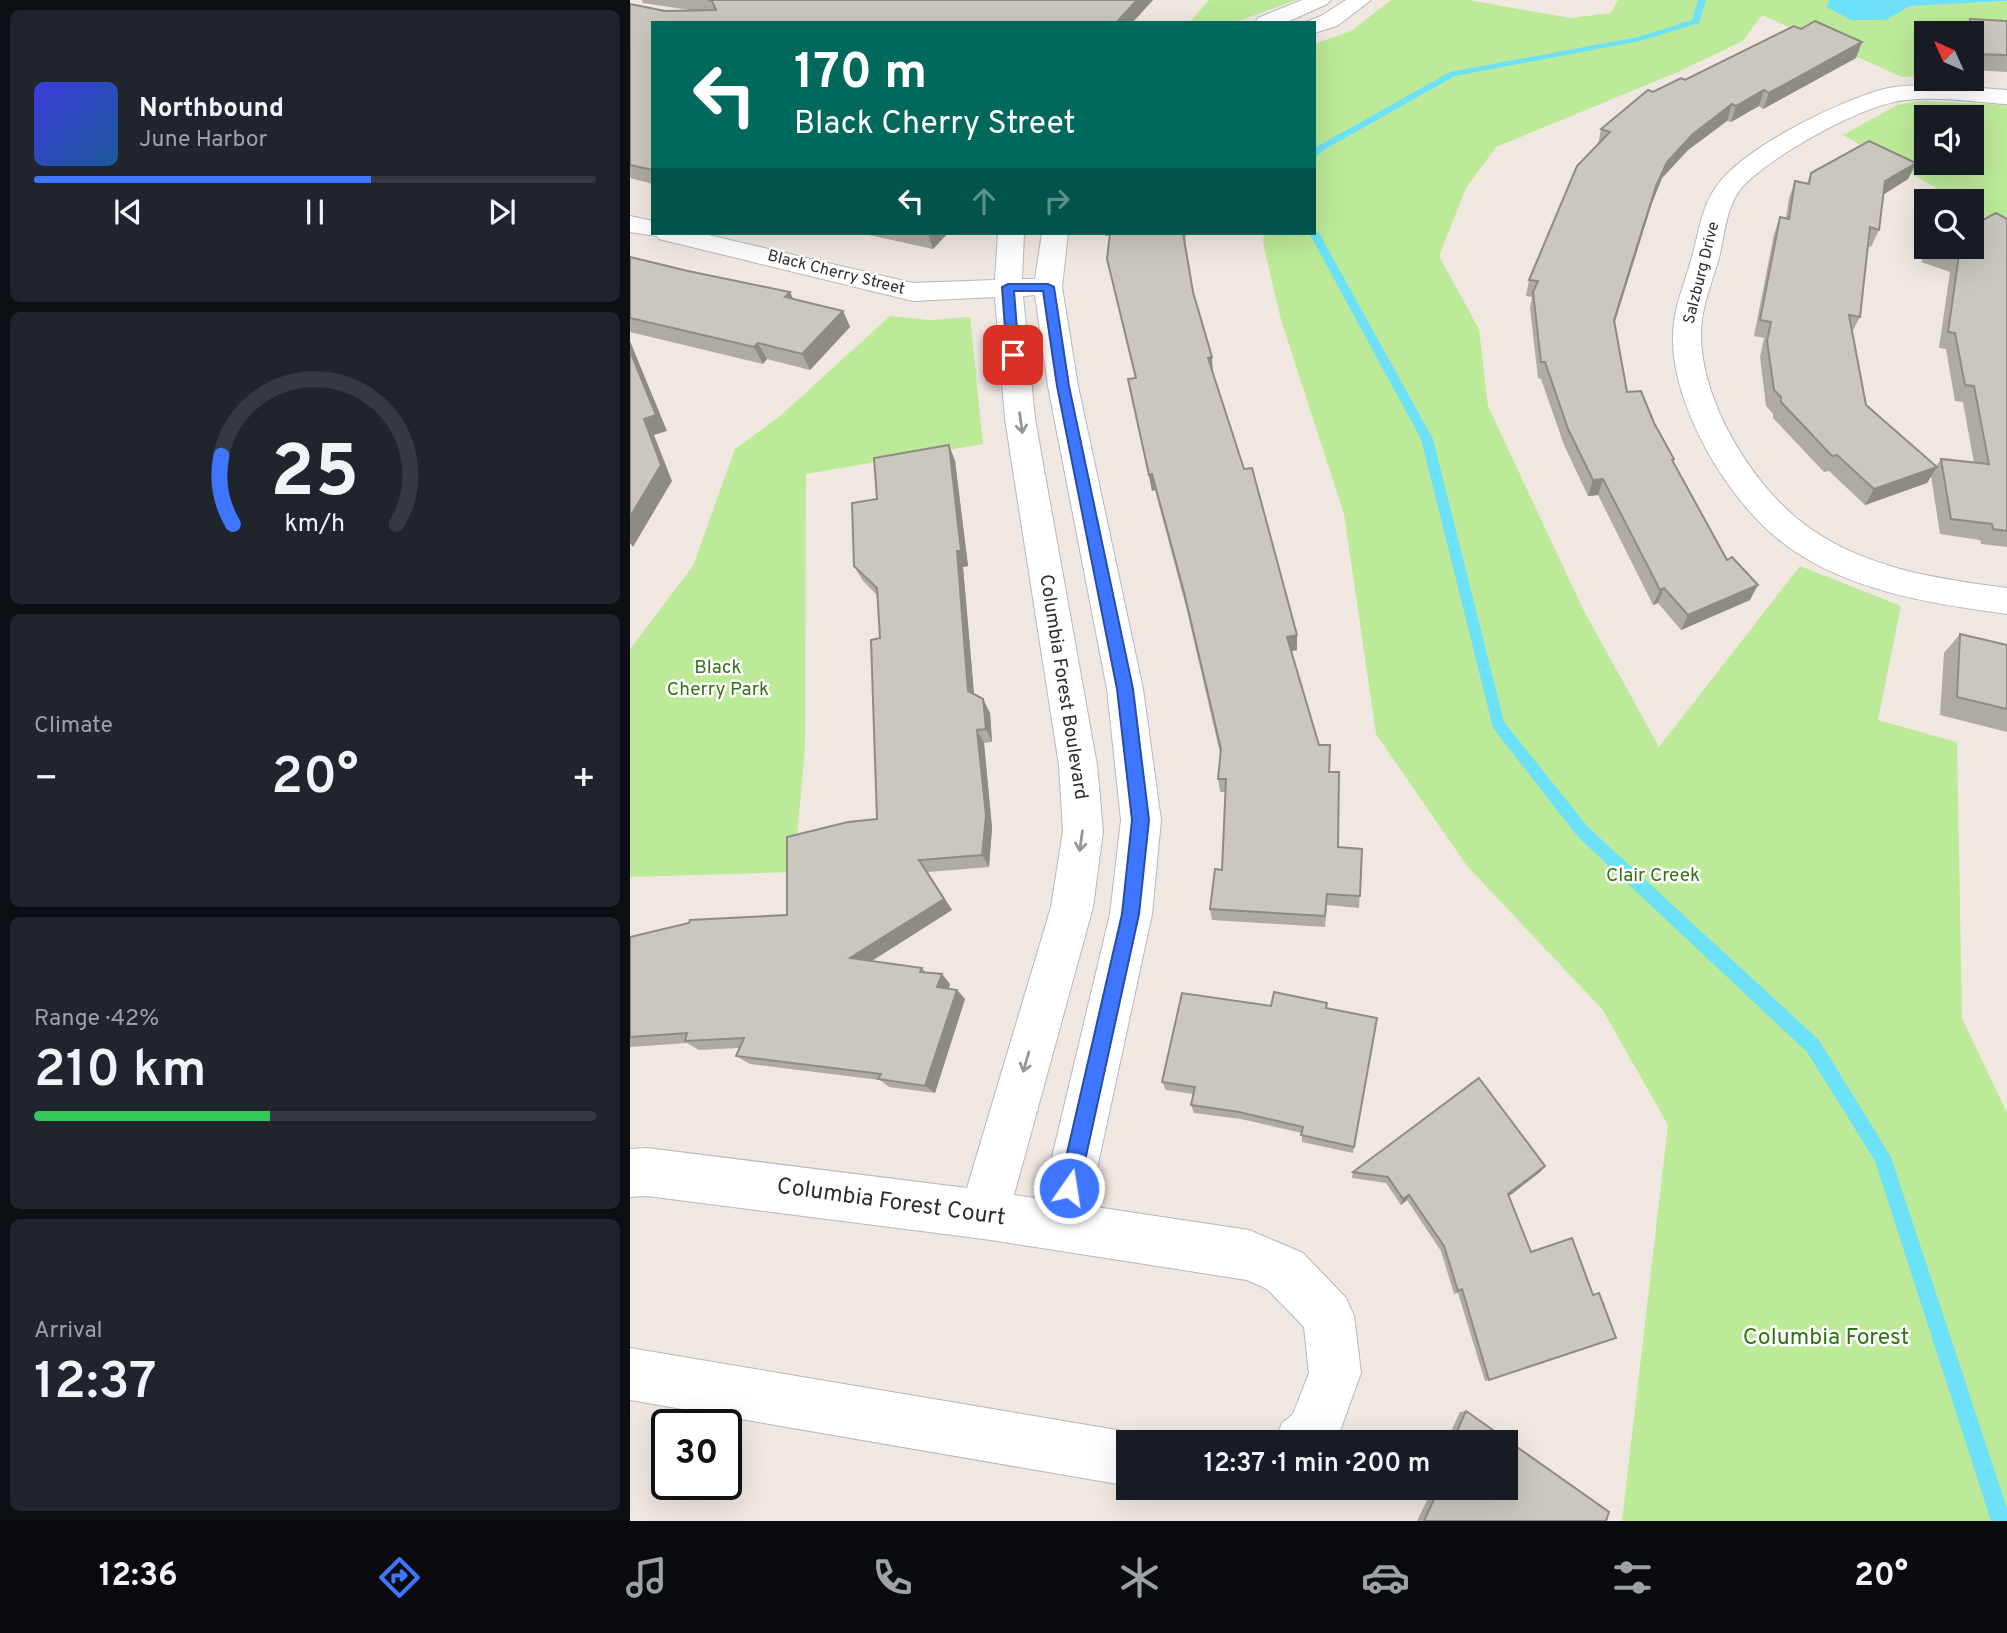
<!DOCTYPE html>
<html lang="en">
<head>
<meta charset="utf-8">
<style>
	:root { --surface:#171b24; --page:#20242c; --text:#f1f3f6; --muted:#9ea1a6; --line:#363941; --accent:#3e76ff }
	body { margin:0; font-family:Overpass,sans-serif; background:var(--page); color:var(--text); height:100vh; display:flex; flex-direction:column; font-size:26px; white-space:nowrap }
	* { box-sizing:border-box; margin:0 }
	p { font-size:23px; color:var(--muted) }
	.icon { flex:none; width:38px; height:38px; fill:none; stroke:currentColor; stroke-width:2; stroke-linecap:round; stroke-linejoin:round }
	.map { position:relative; flex:1; overflow:hidden }
	.sheet { display:flex; flex-direction:column; gap:10px; padding:10px; background:#0d0f14; width:630px }
	.sheet>* { flex:none }
	.top-card { position:absolute; left:21px; top:21px; width:665px; height:214px; border-radius:0px; box-shadow:0 7px 28px #0002; background:#00695c; color:#fff; overflow:hidden }
	.needle { width:46px; rotate:315deg }
	.buttons { position:absolute; left:1284px; top:21px; display:grid; gap:14px }
	.buttons a { display:grid; place-items:center; width:70px; height:70px; border-radius:0px; background:var(--surface); box-shadow:0 7px 28px #0002; font-size:35px }
	.speed { position:absolute; left:21px; top:1409px; display:flex; gap:14px; font-size:35px; font-weight:700; text-align:center }
	.speed>* { display:grid; place-content:center; width:91px; height:91px; border-radius:50%; background:var(--surface); box-shadow:0 7px 28px #0002; line-height:1 }
	.speed .limit { border:4px solid #111; border-radius:10px; background:#fff; color:#111 }
	.pin { position:absolute; display:grid; place-items:center; width:60px; height:60px; color:#fff; margin:-30px; border-radius:14px; box-shadow:0 4px 10px #0006 }
	.me { position:absolute; width:77px; margin:-38px; rotate:13deg; stroke-linejoin:round; filter:drop-shadow(0 0 5px #0008) }
	.turn { display:flex; align-items:center; gap:24px; height:147px; padding:0 28px; font-size:32px }
	.turn .icon { width:91px; height:91px; stroke-width:2.5 }
	.turn b { display:block; font-size:49px; line-height:60px }
	.lanes { display:flex; align-items:center; height:66px; padding:0 28px; background:#0003; justify-content:center; gap:35px; direction:ltr }
	.lanes .off { opacity:.35 }
	.big { font-size:52px; font-weight:600; line-height:1.1 }
	.sheet .widget { flex:1; display:flex; flex-direction:column; justify-content:center; gap:10px; min-width:0; padding:0 24px; border-radius:10px; background:var(--page) }
	.sheet .dial { align-items:center; gap:0 }
	.dial svg { height:182px; overflow:visible; fill:none; stroke:var(--line); stroke-width:7; stroke-linecap:round; text-anchor:middle }
	.dial text { fill:var(--text); stroke:none }
	.song { display:flex; align-items:center; gap:21px }
	.cover { width:84px; height:84px; border-radius:10px; background:linear-gradient(135deg,hsl(240 70% 55%),hsl(210 70% 35%)) }
	.played { height:7px; border-radius:4px; background:linear-gradient(90deg,var(--accent) 60%,var(--line) 60%) }
	.keys { display:flex; justify-content:space-around; direction:ltr }
	.heat { display:flex; justify-content:space-between; align-items:center; font-size:38px; direction:ltr }
	.charge { height:10px; border-radius:5px; background:linear-gradient(90deg,#34c759 42%,var(--line) 0) }
	.trip { position:absolute; left:486px; top:1430px; width:402px; height:70px; border-radius:0px; background:var(--surface); box-shadow:0 7px 28px #0002; font-weight:600; line-height:70px; text-align:center }
	.tabs { display:flex; height:112px; justify-content:space-around; align-items:center; background:#090b0e; color:var(--muted) }
	.tabs .icon { width:49px; height:49px }
	.tabs .current { color:var(--accent) }
	.tabs b { font-size:32px; color:var(--text) }
	main { display:flex; flex:1; min-height:0 }
	.map>svg:first-child { display:block }
</style>
</head>
<body>
<main>
<section class="sheet">
<div class="widget">
<div class="song"><i class="cover"></i><div><b>Northbound</b><p>June Harbor</p></div></div>
<div class="played"></div>
<div class="keys"><svg class="icon" aria-label="previous" viewBox="0 0 24 24"><path d="M18 5L8 12l10 7zM5 5v14"/></svg><svg class="icon" aria-label="pause" viewBox="0 0 24 24"><path d="M8 5v14M16 5v14"/></svg><svg class="icon" aria-label="next" viewBox="0 0 24 24"><path d="M6 5l10 7-10 7zM19 5v14"/></svg></div>
</div>
<div class="widget dial"><svg viewBox="0 0 100 80">
<path d="M14 69A42 42 0 1 1 86 69"/>
<path d="M14 69A42 42 0 0 1 9 39" stroke="#3e76ff"/>
<text x="50" y="56" font-size="32" font-weight="700">25</text>
<text x="50" y="72" font-size="11">km/h</text>
</svg></div>
<div class="widget"><p>Climate</p>
<div class="heat"><a>−</a><b class="big">20°</b><a>+</a></div>
</div>
<div class="widget"><p>Range · 42%</p><b class="big">210 km</b><div class="charge"></div></div>
<div class="widget"><p>Arrival</p><b class="big">12:37</b></div>
</section>
<div class="map">
<svg width="1377" height="1521" viewBox="0 0 1377 1521">
	<rect width="100%" height="100%" fill="#f0e7e0"/>
	<!-- green -->
	<g fill="#bdea99" fill-rule="evenodd">
		<path d="M579,0H666L603,23H559Z"/>
		<path d="M761,0H838L941,18L981,13L988,0H1200L1196,7L1221,20H1256L1280,6L1377,1V24L1301,21V33H1297V76L1272,77L1132,15L1113,41L1048,72L866,147L836,188L809,256L849,329L858,406L953,609L1029,747L1170,566L1271,606L1248,720L1327,742L1332,1018L1377,1113V1521H992L1038,1125L972,1009L837,866L746,734L714,514L651,320L633,243L634,233H684V44L721,31Z"/>
		<path d="M1290,101L1377,105V229L1342,209V201H1329L1213,135L1267,105ZM1297,117H1342V163H1297Z"/>
		<path d="M260,316L300,320L340,317L353,444L176,474L175,747L164,872L0,877V649L63,566L105,449L150,416Z"/>
	</g>
	<!-- water -->
	<path fill="#6de1f8" d="M1200,0H1377V1L1280,6L1256,20H1221L1196,7Z"/>
	<g fill="none" stroke-linecap="round" stroke-linejoin="round">
		<!-- stream -->
		<g fill="#6de1f8" fill-rule="evenodd">
			<path d="M1068,0H1076L1069,23L1010,41L825,76L692,151L684,159L686,147L820,72L1008,37L1062,20Z"/>
			<path d="M684,230L689,233L803,439L874,722L958,827L1189,1040L1261,1157L1377,1508V1521H1361L1245,1161L1177,1052L948,837L863,728L791,439L679,233H684Z"/>
		</g>
		<defs>
			<g id="street">
				<path d="M672,0H701L697,4L655,23H625L628,18Z"/>
				<path d="M716,0H741L707,26L684,33V23L676,22L691,16Z"/>
				<path d="M1311,85L1377,90V104C1344,102 1310,96 1276,100C1233,104 1145,154 1114,185C1097,203 1095,231 1090,254C1083,280 1072,305 1071,331C1069,401 1125,491 1181,529C1238,569 1309,579 1377,588V614C1302,604 1219,591 1157,546C1100,505 1040,406 1043,333C1044,307 1055,282 1062,257C1069,233 1071,208 1086,187C1112,148 1212,99 1258,88C1275,85 1293,85 1311,85Z"/>
				<path d="M0,216L23,221V233H70L283,283L365,280L368,233H394L392,279H405L412,233H438L432,287L448,386L513,689L531,820L522,914L459,1206L619,1230L673,1253L716,1298L724,1316L731,1373L706,1442H644L652,1423L663,1414L679,1373L674,1327L637,1289L617,1280L354,1239L17,1196L0,1197V1149L17,1148L337,1188L421,907L433,831L429,765L375,419L365,297L283,301L29,239L27,236L0,232ZM405,295L418,386L477,689L491,820L480,914L412,1199L384,1195L463,907L473,831L467,765L405,419L393,296Z"/>
				<path d="M0,1348L499,1432L519,1442H499V1486L0,1400Z"/>
			</g>
		</defs>
		<!-- street casing -->
		<use href="#street" stroke="#b4b8c2" stroke-width="2"/>
		<!-- street -->
		<use href="#street" fill="#fff" fill-rule="evenodd"/>
	</g>
	<!-- wall -->
	<g fill="#afaaa3">
		<path d="M12,0H523L502,23H23V184L0,178V4L35,11L60,10L13,3Z"/>
		<path d="M1340,19L1377,21V72L1342,70V33H1333Z"/>
		<path d="M1226,58L1133,109L1129,106L1101,122L1097,121L1058,150L1032,178L1022,203L985,322L997,392L1024,423L1044,459L1043,462L1120,600L1051,630L1028,603L1023,605L968,495L958,496L934,445L911,379L908,378L900,308L902,297L896,296L899,280L968,145L971,129L1023,92L1055,80Z"/>
		<path d="M1286,163L1278,179L1254,194L1249,230L1241,247L1238,246L1230,317L1222,332L1236,405L1306,466L1311,459L1344,463L1333,402L1325,401L1316,349L1309,348L1320,272L1291,262L1299,247H1342L1351,221L1377,219V547L1351,544L1350,540L1310,534L1301,476L1297,483L1235,505L1199,471L1194,472L1143,418V414L1136,406L1130,357L1134,338L1124,336L1144,234L1150,217L1156,218L1159,198L1165,181L1177,183L1181,173Z"/>
		<path d="M230,233H318L303,249Z"/>
		<path d="M474,233H556L555,246L563,292L583,374L667,650L661,651L689,745L699,772L708,847L732,849L729,908L697,905L695,927L582,920L580,909L592,870L596,792H590L588,779L590,753L556,607L525,490L522,491L498,379L505,378L477,259L480,236H475Z"/>
		<path d="M0,257L58,271L160,292L163,299L213,311L220,327L180,370L137,359L133,364L0,332Z"/>
		<path d="M319,445L325,461L338,566L333,567L344,694L360,713L362,742L354,743L362,828L359,867L298,872L322,910L242,961L292,968L297,973L320,984L319,988L327,990L335,999L305,1093L259,1087L250,1080L120,1064L106,1056L109,1048L69,1050L57,1043L0,1047V937L157,915L247,819L250,638L247,595L233,581L224,566L247,499Z"/>
		<path d="M1330,634L1377,645V732L1310,715L1314,653Z"/>
		<path d="M697,1003V1008L747,1018L723,1153L672,1142V1133L611,1119L564,1113L561,1105L563,1094L536,1090L532,1082L641,1006Z"/>
		<path d="M915,1166L910,1172L879,1196L859,1380L855,1381L828,1293L824,1294L811,1251L777,1200L771,1205L756,1183L722,1178L723,1172Z"/>
		<path d="M836,1411L979,1512L976,1521H787L803,1488H877V1442H816L830,1412Z"/>
	</g>
	<!-- shaded-wall -->
	<g fill="#8e8b85">
		<path d="M507,0H523L502,23H486Z"/>
		<path d="M1232,42L1226,58L1133,109L1139,93Z"/>
		<path d="M1134,90L1129,106L1101,122L1106,106Z"/>
		<path d="M1102,104L1097,121L1058,150L1032,178L1022,203L980,337L1026,186L1037,162L1063,134Z"/>
		<path d="M1286,163L1278,179L1248,198L1255,181Z"/>
		<path d="M298,233H318L303,249Z"/>
		<path d="M160,292L167,308L155,297Z"/>
		<path d="M213,311L220,327L180,370L172,354Z"/>
		<path d="M0,341L37,431L24,435L42,481L3,547L0,543Z"/>
		<path d="M128,343L137,359L133,364L124,347Z"/>
		<path d="M582,357L583,373L578,358Z"/>
		<path d="M319,445L325,461L338,566L333,567L345,705L338,691Z"/>
		<path d="M1307,467L1297,483L1235,505L1244,489Z"/>
		<path d="M522,474L525,490L522,491L519,475Z"/>
		<path d="M973,479L968,495L958,496L963,480Z"/>
		<path d="M1128,585L1120,600L1051,630L1058,615Z"/>
		<path d="M1034,588L1028,603L1023,605L1030,590Z"/>
		<path d="M667,635V650L658,652L657,637Z"/>
		<path d="M353,699L360,713L362,742L356,729Z"/>
		<path d="M347,730L354,743L362,828L359,867L352,855Z"/>
		<path d="M289,860L322,910L230,968L220,958Z"/>
		<path d="M312,974L320,984L316,997L307,987Z"/>
		<path d="M327,990L335,999L305,1093L295,1086Z"/>
		<path d="M915,1166L910,1172L874,1200L878,1194Z"/>
		<path d="M779,1195L777,1200L771,1205L773,1199Z"/>
	</g>
	<!-- building -->
	<g fill="#cbc6be" stroke="#8e8b85" stroke-width="2">
		<path d="M78,0H507L486,23H23V170L0,165V4L35,11L86,10L82,1Z"/>
		<path d="M1340,19L1377,21V55L1342,54V33H1339Z"/>
		<path d="M1185,21L1232,42L1139,93L1134,90L1106,106L1102,104L1063,134L1037,162L1026,186L984,320L997,392L1011,391L1024,423L1044,459L1042,460L1097,560L1102,557L1128,585L1058,615L1034,588L1030,590L973,479L963,480L938,429L915,362H911L903,292L908,281L899,280L947,166L980,132L971,129L1018,90L1023,92L1051,78L1055,80L1164,26L1171,29Z"/>
		<path d="M1239,141L1286,163L1255,181L1249,230L1240,227L1230,317L1219,315L1236,405L1307,467L1244,489L1207,455L1202,456L1151,402V397L1144,390L1137,341L1141,322L1130,320L1150,217L1159,219L1165,181L1179,184L1181,173Z"/>
		<path d="M1366,213L1377,219V531L1363,529L1362,524L1321,519L1311,459L1359,464L1344,386L1335,385L1325,333L1318,332L1329,255L1302,247H1342V222L1345,221H1351Z"/>
		<path d="M480,233H553L563,292L582,357L578,358L614,469L622,468L667,635L657,637L689,745H700L699,772H709L708,847L732,849L730,896L697,894L695,916L580,909L585,869L592,870L596,779H588L591,749L554,592L522,474L519,475L498,379L506,378L477,259Z"/>
		<path d="M0,257L58,271L160,292L155,297L213,311L172,354L128,343L124,347L0,318Z"/>
		<path d="M0,351L26,415L14,419L31,465L0,517Z"/>
		<path d="M319,445L331,551H327L338,691L353,699L356,729L347,730L356,816L352,855L289,860L314,899L220,958L292,968L290,972L312,974L307,987L327,990L295,1086L248,1079L251,1074L106,1056L114,1038L55,1041L57,1033L0,1037V937L59,923L60,920L157,915V837L218,822L247,819L241,640L250,638L247,588L224,566L222,503L247,499L244,458Z"/>
		<path d="M1330,634L1377,645V709L1327,697Z"/>
		<path d="M644,992L697,1003L696,1008L747,1018L724,1147L671,1135L673,1127L609,1112L561,1105L565,1087L532,1082L552,993L641,1006Z"/>
		<path d="M849,1078L915,1166L878,1194L901,1252L942,1238L963,1295L969,1293L986,1338L859,1380L832,1289L828,1291L814,1246L779,1195L773,1199L758,1177L723,1172Z"/>
		<path d="M836,1411L979,1512L976,1521H794L809,1488H877V1442H822Z"/>
	</g>
	<!-- one-way arrows -->
	<defs><path id="oneway-shaft" d="M-6 0H5M1.5-3L5.5 0L1.5 3" fill="none" stroke-width="1.6" stroke-linecap="round" stroke-linejoin="round" transform="scale(1.75)"/></defs>
	<g stroke="#969696">
		<use href="#oneway-shaft" transform="translate(391 423) rotate(82)"/>
		<use href="#oneway-shaft" transform="translate(451 841) rotate(98)"/>
		<use href="#oneway-shaft" transform="translate(396 1062) rotate(106)"/>
	</g>
	<!-- route -->
	<path fill="#3e76ff" stroke="#284da6" stroke-width="2" d="M378,284H418L424,287L439,386L503,689L519,820L509,914L449,1188L446,1195L439,1198L432,1195L429,1188L492,914L502,820L487,689L427,386L413,291H384L389,355L383,358L377,355L372,287Z"/>
	<g text-anchor="middle" dominant-baseline="central" stroke-width="5" stroke-linejoin="round" paint-order="stroke">
		<!-- far-street labels -->
		<g font-size="16" fill="#2e2e2e" stroke="#fff">
			<text transform="translate(206 273) rotate(14)">Black Cherry Street</text>
			<text transform="translate(1072 273) rotate(-76)">Salzburg Drive</text>
		</g>
		<!-- park labels -->
		<g font-size="19" fill="#337316" stroke="#fff">
			<text x="88" y="668">Black<tspan x="88" dy="22">Cherry Park</tspan></text>
			<text x="1023" y="876">Clair Creek</text>
		</g>
		<!-- street labels -->
		<g font-size="19" fill="#2e2e2e" stroke="#fff">
			<text transform="translate(433 687) rotate(81)">Columbia Forest Boulevard</text>
		</g>
		<!-- near-street labels -->
		<g font-size="23" fill="#2e2e2e" stroke="#fff">
			<text transform="translate(261 1203) rotate(8)">Columbia Forest Court</text>
		</g>
		<!-- near-park labels -->
		<g font-size="23" fill="#337316" stroke="#fff">
			<text x="1196" y="1338">Columbia Forest</text>
		</g>
	</g>
</svg>
<div class="buttons">
<a><svg class="needle" viewBox="-14 -14 28 28"><path d="M0-13l5 13h-10z" fill="#e53935"/><path d="M0 13l5-13h-10z" fill="#9ea1a6"/></svg></a>
<a><svg class="icon" aria-label="sound" viewBox="0 0 24 24"><path d="M4 9h4l5-4v14l-5-4H4zM17 9q2 3 0 6"/></svg></a>
<a><svg class="icon" aria-label="search" viewBox="0 0 24 24"><circle cx="10" cy="10" r="6"/><path d="M15 15l6 6"/></svg></a>
</div>
<div class="speed"><div class="limit">30</div></div>
<div class="pin" style="left:383px;top:355px;background:#d93025"><svg class="icon" aria-label="arrive" viewBox="0 0 24 24"><path d="M6 21V4h12l-3 4 3 4H6"/></svg></div>
<svg class="me" style="left:439px;top:1188px" viewBox="-20 -20 40 40"><circle r="17" fill="#3e76ff" stroke="#fff" stroke-width="3"/><path d="M0-11L8 9 0 5-8 9z" fill="#fff"/></svg>
<div class="trip">12:37 · 1 min · 200 m</div>
<div class="top-card">
<div class="turn"><svg class="icon" aria-label="left" viewBox="0 0 24 24"><path d="M17 20v-9H6M10 6l-5 5 5 5"/></svg><div><b>170 m</b>Black Cherry Street</div></div>
<div class="lanes"><svg class="icon" aria-label="left" viewBox="0 0 24 24"><path d="M17 20v-9H6M10 6l-5 5 5 5"/></svg><svg class="icon off" aria-label="ahead" viewBox="0 0 24 24"><path d="M12 20V5M6 11l6-6 6 6"/></svg><svg class="icon off" aria-label="right" viewBox="0 0 24 24"><path d="M7 20v-9h11M14 6l5 5-5 5"/></svg></div>
</div>
</div>
</main>
<nav class="tabs">
<b>12:36</b>
<svg class="icon current" aria-label="directions" viewBox="0 0 24 24"><path d="M12 3l9 9-9 9-9-9zM9 14v-3h6M13 9l2 2-2 2"/></svg>
<svg class="icon" aria-label="music" viewBox="0 0 24 24"><path d="M9 18V5l10-2v13"/><circle cx="6" cy="18" r="3"/><circle cx="16" cy="16" r="3"/></svg>
<svg class="icon" aria-label="phone" viewBox="0 0 24 24"><path d="M5 4h4l2 5-3 2q2 4 5 5l2-3 5 2v4C11 20 4 13 5 4z"/></svg>
<svg class="icon" aria-label="climate" viewBox="0 0 24 24"><path d="M12 3v18M4 7l16 10M4 17L20 7"/></svg>
<svg class="icon" aria-label="car" viewBox="0 0 24 24"><path d="M5 17H2v-5l4-1 3-4h7l3 4 3 1v5h-3M9 17h6M6 11h13"/><circle cx="7" cy="17" r="2"/><circle cx="17" cy="17" r="2"/></svg>
<svg class="icon" aria-label="filters" viewBox="0 0 24 24"><path d="M4 7h16M4 17h16"/><circle cx="9" cy="7" r="2"/><circle cx="15" cy="17" r="2"/></svg>
<b>20°</b>
</nav>
</body>
</html>
